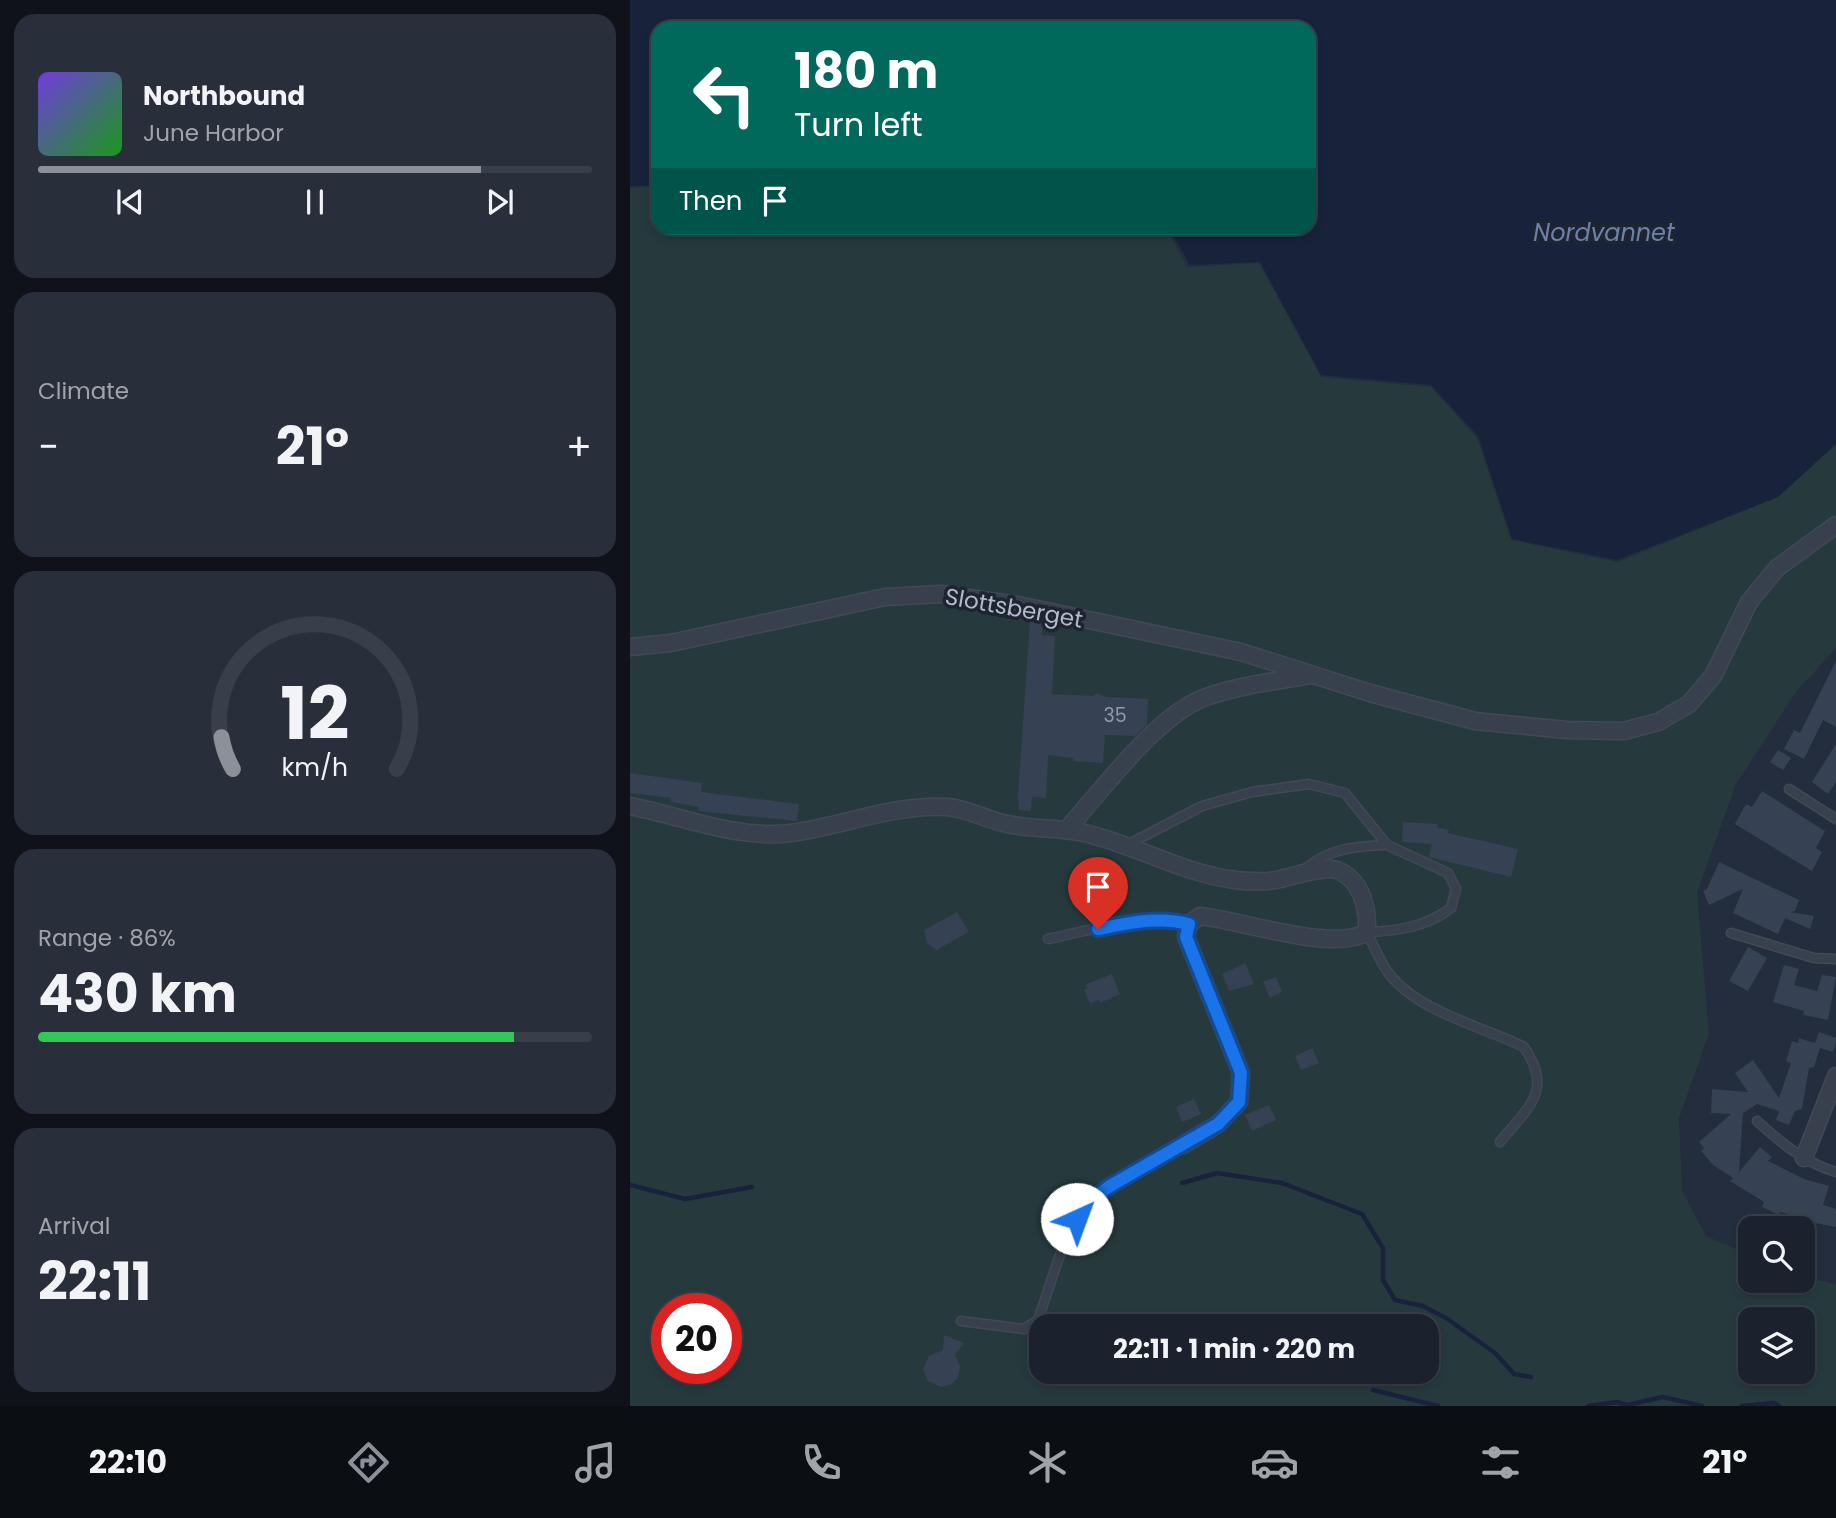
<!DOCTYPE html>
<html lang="en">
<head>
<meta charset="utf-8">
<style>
	:root { --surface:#1b222e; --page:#282f3a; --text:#f1f3f6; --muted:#a0a4aa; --line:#393f4a; --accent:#8c9099 }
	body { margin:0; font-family:Poppins,sans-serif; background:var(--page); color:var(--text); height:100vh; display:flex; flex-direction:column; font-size:26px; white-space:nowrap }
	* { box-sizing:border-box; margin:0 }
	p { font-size:23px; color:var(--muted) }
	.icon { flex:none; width:38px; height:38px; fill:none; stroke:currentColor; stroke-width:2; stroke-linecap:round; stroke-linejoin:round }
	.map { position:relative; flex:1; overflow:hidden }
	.details { display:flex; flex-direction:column; gap:14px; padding:14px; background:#0f1319; width:630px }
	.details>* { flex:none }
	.hud { position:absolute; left:21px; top:21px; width:665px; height:214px; border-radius:21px; box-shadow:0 4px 10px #0003,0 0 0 2px var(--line); background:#00695c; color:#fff; overflow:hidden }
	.fabs { position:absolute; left:1108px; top:1216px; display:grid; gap:14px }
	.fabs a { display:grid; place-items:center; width:77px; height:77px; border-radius:14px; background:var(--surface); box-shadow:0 4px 10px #0003,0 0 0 2px var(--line); font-size:35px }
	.speed { position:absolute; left:21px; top:1293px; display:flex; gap:14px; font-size:35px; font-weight:700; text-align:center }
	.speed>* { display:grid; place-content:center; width:91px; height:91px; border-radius:50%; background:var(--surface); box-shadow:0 4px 10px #0003,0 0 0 2px var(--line); line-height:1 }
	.speed .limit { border:10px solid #d22; background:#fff; color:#111 }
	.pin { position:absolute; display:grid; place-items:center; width:60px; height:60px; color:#fff; margin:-72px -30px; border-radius:50% 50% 50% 0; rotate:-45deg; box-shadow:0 0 7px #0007 }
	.pin .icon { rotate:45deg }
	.me { position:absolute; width:77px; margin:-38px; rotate:43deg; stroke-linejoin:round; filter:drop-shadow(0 0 5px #0008) }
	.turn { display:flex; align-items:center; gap:24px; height:147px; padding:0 28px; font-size:32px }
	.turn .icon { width:91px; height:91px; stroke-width:2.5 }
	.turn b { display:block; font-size:49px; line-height:60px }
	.then { display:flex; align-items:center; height:66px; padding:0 28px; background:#0003; gap:14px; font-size:26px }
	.big { font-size:52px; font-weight:700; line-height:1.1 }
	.details .widget { flex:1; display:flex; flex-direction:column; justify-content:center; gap:10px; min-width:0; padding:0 24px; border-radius:21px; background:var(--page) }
	.details .dial { align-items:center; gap:0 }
	.dial svg { height:182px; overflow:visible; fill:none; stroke:var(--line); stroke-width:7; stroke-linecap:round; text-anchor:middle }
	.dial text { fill:var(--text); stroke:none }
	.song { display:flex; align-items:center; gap:21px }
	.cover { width:84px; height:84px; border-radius:10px; background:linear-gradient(135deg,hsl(260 70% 55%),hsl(120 70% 35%)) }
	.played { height:7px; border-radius:4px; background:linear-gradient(90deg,var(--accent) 80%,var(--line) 80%) }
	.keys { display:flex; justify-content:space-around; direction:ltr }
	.heat { display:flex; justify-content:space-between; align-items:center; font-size:38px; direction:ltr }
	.charge { height:10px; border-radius:5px; background:linear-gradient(90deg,#34c759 86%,var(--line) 0) }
	.trip { position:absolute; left:399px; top:1314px; width:410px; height:70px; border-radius:21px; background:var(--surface); box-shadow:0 4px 10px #0003,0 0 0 2px var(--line); font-weight:700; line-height:70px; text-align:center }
	.menu { display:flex; height:112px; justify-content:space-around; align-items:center; background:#0b0e12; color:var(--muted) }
	.menu .icon { width:49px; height:49px }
	.menu .current { color:var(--accent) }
	.menu b { font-size:32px; color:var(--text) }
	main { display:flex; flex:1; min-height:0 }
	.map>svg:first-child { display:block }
</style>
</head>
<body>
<main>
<section class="details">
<div class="widget">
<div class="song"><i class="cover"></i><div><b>Northbound</b><p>June Harbor</p></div></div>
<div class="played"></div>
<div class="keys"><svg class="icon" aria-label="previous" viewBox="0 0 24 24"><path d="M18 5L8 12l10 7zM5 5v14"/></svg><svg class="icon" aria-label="pause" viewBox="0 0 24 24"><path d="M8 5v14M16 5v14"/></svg><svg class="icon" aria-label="next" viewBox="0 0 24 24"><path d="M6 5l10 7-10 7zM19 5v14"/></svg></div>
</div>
<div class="widget"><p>Climate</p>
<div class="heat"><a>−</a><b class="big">21°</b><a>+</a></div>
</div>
<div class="widget dial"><svg viewBox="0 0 100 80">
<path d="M14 69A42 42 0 1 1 86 69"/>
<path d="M14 69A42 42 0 0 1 9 55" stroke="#8c9099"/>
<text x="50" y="56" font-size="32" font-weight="700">12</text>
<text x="50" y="72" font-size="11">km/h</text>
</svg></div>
<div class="widget"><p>Range · 86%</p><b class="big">430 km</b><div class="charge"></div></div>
<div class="widget"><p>Arrival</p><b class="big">22:11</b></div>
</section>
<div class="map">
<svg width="1206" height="1406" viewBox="0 0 1206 1406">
	<rect width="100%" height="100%" fill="#242d3d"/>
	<!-- green -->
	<path fill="#263a3e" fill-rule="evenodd" d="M28,186V228H536L557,267L629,263L691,377L801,387L847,438L881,540L988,562L1148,497L1206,444V648L1166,692L1106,784L1067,892L1079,1034L1049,1118L1052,1191L1076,1236L1120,1255V1281H1172L1173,1277L1206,1284V1406H0V188ZM37,1309H96V1368H37ZM1120,1320H1172V1372H1120ZM411,1326H796V1372H411Z"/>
	<!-- water -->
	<path fill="#18233b" d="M0,0H1206V444L1148,497L987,560L882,539L848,436L801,385L691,375L630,262L560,265L539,228H679V28H28V185L0,186Z"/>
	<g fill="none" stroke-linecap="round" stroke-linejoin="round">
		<!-- stream -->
		<g stroke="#18233b" stroke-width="4.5">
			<path d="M552,1183L587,1173L652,1183L732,1214L753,1248V1280L765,1300L793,1306L816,1318L865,1353L884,1374L901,1377"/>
			<path d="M0,1185L55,1199L122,1187"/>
			<path d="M743,1390L808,1406"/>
			<path d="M958,1406L987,1402L997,1405L1033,1397L1072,1406"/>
			<path d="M1112,1406L1144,1403L1149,1406"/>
		</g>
	</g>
	<!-- building -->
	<g fill="#364153">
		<path d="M400,621L413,622L412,635L425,636L422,694L463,696L467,693L476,697L518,699L517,725L505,736L475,735L473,763L443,761V758L418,755L416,798L402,797L401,811L389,810L388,796Z"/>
		<path d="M1206,661V727L1193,720L1174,759L1154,749L1164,730L1170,733Z"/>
		<path d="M1206,744V782L1198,794L1182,782Z"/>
		<path d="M1148,750L1161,758L1153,770L1140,762Z"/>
		<path d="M0,773L72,783L71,792L169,804L167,821L68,811L69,807L41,802V798L0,793Z"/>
		<path d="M1132,791L1195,831L1186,848L1192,852L1182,871L1105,824L1116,804L1122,807Z"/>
		<path d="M773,822L807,824V827L819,830L818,833L888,849L881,877L799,857L802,844L772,842Z"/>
		<path d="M1089,862L1169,900L1165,911L1160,912L1184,916L1180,929L1155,918L1148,934L1103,913L1113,889L1079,905L1073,891L1077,889Z"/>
		<path d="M327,912L339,932L306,950L297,943L294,930Z"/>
		<path d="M1118,947L1137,958L1118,991L1099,981Z"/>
		<path d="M615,963L624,984L599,991L592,974Z"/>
		<path d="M1154,965L1169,969L1164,985L1187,991L1192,975L1206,977L1198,1020L1173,1015L1174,1011L1143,1002Z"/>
		<path d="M482,974L490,994L470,1003L469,1000L460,1003L454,990L457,989L455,985Z"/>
		<path d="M646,977L652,992L640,998L633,982Z"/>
		<path d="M1189,1032L1206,1038V1042L1203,1052L1190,1048L1184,1067L1179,1068L1172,1109L1165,1111L1159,1125L1146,1120L1149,1111L1127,1104L1113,1113L1109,1172L1130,1147L1142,1157L1138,1161L1174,1179L1199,1186L1193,1205L1206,1209V1227L1170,1220V1217L1150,1212L1149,1215L1132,1207L1134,1202L1100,1181L1103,1178L1083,1165L1071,1151L1074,1148L1069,1142L1101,1114L1081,1113L1082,1089L1118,1092L1105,1073L1123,1060L1149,1098L1161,1063L1156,1061L1162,1041L1168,1043L1169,1038L1185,1043Z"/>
		<path d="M682,1048L689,1063L671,1070L665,1056Z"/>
		<path d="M564,1099L571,1114L552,1122L546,1107Z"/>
		<path d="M639,1105L646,1120L622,1131L615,1115Z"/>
		<path d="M314,1335L334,1343L325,1354L330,1367L328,1378L320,1385L311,1387L298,1381L293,1369L299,1356L313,1350Z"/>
	</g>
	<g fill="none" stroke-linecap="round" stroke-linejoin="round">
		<defs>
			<g id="lane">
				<path d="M1159,789L1206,819"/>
				<path d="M495,846L572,806L622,792L679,784L715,793L757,845L818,873L826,889L821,908C796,927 768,931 737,932C743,945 749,959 757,971C785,1011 851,1026 894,1047C924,1091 898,1107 870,1142"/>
				<path d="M675,869C699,848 727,846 757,845"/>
				<path d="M1101,933L1184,958L1206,959"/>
				<path d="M418,939C463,930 514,912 559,924"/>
				<path d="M1127,1121C1150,1142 1175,1163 1206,1172"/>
				<path d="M331,1321L394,1329L408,1320C420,1287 429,1249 447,1219C469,1182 517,1164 553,1145"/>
			</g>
			<g id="street">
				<path d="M0,647L41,643L255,597L311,594L388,605L611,652L740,693L845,721L937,730L994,731L1028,722L1059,704L1083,676L1119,602L1147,568L1206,525"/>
				<path d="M0,806C53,816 107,840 161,833C214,826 263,804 317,807C336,808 355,819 373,823C403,831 433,826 462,835C508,847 550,871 598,879C613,881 629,883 645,880C660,878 693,865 707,870C732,880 738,908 737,932C704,953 611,920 570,916L559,924L556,937L611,1073L609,1102L588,1124L553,1145"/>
				<path d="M438,828C473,789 528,714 576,697C610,685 647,681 681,675"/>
				<path d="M1174,1158L1206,1076"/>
			</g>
		</defs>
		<!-- lane casing -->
		<use href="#lane" stroke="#414856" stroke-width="11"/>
		<!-- street casing -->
		<use href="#street" stroke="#414856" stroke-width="19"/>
		<!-- lane -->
		<use href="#lane" stroke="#383f4d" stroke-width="8"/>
		<!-- street -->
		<use href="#street" stroke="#383f4d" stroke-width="16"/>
	</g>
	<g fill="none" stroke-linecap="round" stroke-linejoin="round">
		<defs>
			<path id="route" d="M447,1219L464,1198L480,1186L588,1124L609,1102L611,1073L556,937L559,924C527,916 500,923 468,929"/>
		</defs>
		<!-- route casing -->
		<use href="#route" stroke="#114b97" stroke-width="18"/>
		<!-- route -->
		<use href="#route" stroke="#1a73e8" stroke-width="12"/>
	</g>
	<g text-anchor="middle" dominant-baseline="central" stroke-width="7" stroke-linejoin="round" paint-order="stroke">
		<!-- number labels -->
		<g font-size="19" fill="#929aa9">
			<text x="485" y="715">35</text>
		</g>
		<!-- street labels -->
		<g font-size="23" fill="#b4bac8" stroke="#1d2432">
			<text transform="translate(384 608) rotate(10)">Slottsberget</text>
		</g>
		<!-- water labels -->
		<g font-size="24" font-style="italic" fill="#6e82a7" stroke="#1d2432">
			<text x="974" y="232">Nordvannet</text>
		</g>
	</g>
</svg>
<div class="fabs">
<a><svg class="icon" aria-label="search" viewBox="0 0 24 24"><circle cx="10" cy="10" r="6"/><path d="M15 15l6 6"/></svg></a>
<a><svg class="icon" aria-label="layers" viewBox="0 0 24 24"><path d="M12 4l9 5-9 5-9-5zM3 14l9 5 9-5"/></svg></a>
</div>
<div class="speed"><div class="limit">20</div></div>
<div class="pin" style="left:468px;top:929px;background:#d93025"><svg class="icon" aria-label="arrive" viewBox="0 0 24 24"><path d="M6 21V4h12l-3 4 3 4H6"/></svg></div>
<svg class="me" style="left:447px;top:1219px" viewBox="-20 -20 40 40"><circle r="19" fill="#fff"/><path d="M0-13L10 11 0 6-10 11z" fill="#1a73e8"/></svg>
<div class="trip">22:11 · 1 min · 220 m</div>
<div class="hud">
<div class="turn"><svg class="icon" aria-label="left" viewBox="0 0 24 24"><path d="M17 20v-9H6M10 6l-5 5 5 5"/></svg><div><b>180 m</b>Turn left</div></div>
<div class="then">Then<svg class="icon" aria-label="arrive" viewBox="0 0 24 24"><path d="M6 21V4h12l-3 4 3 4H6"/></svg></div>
</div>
</div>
</main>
<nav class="menu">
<b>22:10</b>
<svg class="icon current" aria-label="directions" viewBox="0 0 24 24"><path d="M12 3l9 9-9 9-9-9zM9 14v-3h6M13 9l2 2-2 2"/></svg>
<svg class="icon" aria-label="music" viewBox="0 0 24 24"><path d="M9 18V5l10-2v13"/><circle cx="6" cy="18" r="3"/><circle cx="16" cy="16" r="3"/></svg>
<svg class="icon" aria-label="phone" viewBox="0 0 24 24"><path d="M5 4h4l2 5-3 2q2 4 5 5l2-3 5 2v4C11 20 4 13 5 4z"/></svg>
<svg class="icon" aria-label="climate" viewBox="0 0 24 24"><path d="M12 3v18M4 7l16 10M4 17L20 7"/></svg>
<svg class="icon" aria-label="car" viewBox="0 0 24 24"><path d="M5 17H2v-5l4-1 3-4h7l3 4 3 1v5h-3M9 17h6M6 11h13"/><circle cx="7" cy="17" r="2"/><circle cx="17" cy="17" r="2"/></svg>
<svg class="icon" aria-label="filters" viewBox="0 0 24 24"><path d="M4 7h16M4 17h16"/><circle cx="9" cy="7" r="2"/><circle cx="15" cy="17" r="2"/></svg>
<b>21°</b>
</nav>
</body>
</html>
